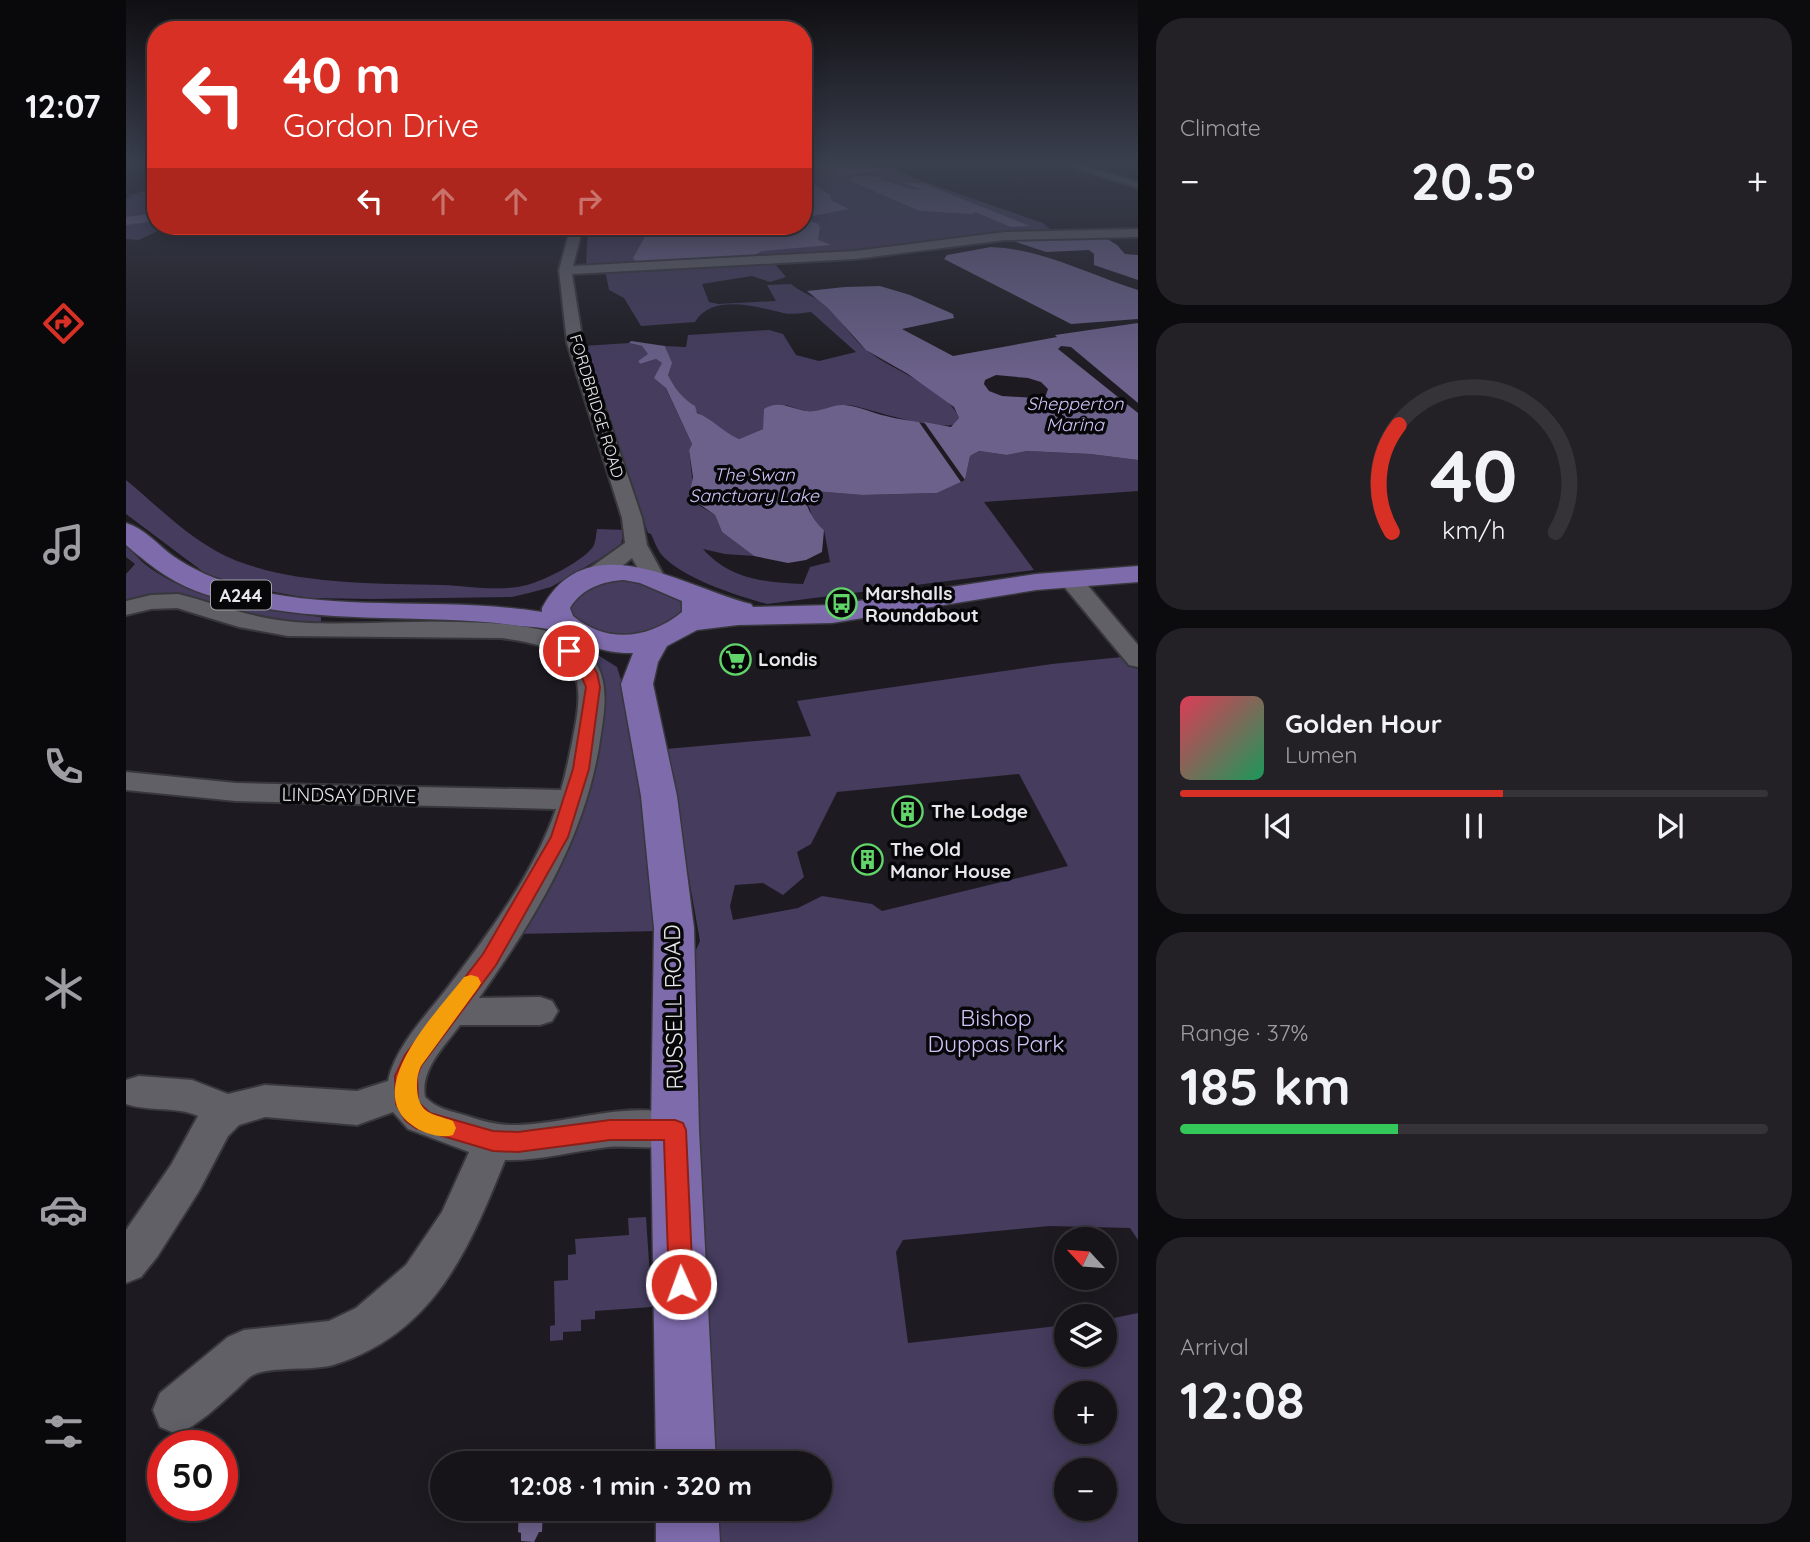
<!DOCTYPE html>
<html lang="en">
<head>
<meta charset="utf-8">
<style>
	:root { --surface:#161419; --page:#232126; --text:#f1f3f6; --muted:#9e9ea2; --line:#353338; --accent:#d93025 }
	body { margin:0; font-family:Quicksand,sans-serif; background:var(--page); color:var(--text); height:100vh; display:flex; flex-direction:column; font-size:26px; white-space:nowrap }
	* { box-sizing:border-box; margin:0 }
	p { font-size:23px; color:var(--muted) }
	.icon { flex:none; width:38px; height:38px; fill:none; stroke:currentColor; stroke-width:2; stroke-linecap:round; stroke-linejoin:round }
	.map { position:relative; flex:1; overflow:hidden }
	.drawer { display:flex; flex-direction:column; gap:18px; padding:18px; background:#0c0b0e; width:672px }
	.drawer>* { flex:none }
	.guide { position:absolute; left:21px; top:21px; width:665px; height:214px; border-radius:28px; box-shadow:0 4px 18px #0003,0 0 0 2px var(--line); background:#d93025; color:#fff; overflow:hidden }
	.needle { width:46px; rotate:296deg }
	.tools { position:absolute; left:928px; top:1227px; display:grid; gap:14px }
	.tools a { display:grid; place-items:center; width:63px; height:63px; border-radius:50%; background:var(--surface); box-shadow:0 4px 18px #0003,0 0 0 2px var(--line); font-size:35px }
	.speed { position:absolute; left:21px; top:1430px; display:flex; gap:14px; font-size:35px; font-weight:700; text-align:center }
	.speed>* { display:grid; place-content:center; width:91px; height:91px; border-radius:50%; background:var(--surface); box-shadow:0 4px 18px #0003,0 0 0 2px var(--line); line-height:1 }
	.speed .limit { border:10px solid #d22; background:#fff; color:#111 }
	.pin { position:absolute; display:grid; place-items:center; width:60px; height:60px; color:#fff; margin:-30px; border:4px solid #fff; border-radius:50%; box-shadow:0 2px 7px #0007 }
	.me { position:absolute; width:77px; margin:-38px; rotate:358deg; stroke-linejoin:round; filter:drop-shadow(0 0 5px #0008) }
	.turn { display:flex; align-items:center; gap:24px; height:147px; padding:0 21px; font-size:32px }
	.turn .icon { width:91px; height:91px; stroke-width:2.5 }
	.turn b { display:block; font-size:49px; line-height:60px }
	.lanes { display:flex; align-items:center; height:66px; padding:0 21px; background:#0003; justify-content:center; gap:35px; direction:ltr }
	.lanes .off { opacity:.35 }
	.big { font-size:52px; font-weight:800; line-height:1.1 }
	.drawer .widget { flex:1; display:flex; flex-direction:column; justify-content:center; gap:10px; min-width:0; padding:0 24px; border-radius:28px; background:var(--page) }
	.drawer .dial { align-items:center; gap:0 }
	.dial svg { height:182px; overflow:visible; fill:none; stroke:var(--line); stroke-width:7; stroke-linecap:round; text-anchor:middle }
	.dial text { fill:var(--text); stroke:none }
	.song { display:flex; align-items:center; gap:21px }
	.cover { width:84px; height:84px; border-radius:10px; background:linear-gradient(135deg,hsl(350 70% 55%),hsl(150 70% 35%)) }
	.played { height:7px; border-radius:4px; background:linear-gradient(90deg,var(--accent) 55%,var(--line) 55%) }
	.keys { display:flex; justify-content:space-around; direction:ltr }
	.heat { display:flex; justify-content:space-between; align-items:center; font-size:38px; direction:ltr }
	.charge { height:10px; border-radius:5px; background:linear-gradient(90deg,#34c759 37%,var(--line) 0) }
	.trip { position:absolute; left:304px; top:1451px; width:402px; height:70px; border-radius:35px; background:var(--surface); box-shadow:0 4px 18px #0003,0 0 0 2px var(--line); font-weight:800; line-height:70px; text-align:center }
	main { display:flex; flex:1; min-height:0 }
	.tab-bar { display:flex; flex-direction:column; width:126px; justify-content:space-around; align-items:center; background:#09080a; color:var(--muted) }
	.tab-bar .icon { width:49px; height:49px }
	.tab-bar .current { color:var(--accent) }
	.tab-bar b { font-size:32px; color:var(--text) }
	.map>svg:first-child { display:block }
</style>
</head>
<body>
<main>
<nav class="tab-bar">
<b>12:07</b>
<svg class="icon current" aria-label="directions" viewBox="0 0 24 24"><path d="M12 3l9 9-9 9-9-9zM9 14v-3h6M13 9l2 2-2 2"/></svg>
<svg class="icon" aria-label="music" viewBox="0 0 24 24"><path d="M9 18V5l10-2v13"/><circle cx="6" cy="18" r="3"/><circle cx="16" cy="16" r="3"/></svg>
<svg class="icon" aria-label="phone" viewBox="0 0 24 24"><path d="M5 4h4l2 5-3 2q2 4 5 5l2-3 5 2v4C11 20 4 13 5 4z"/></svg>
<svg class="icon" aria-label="climate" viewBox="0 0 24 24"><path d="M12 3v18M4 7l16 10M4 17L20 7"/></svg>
<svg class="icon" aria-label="car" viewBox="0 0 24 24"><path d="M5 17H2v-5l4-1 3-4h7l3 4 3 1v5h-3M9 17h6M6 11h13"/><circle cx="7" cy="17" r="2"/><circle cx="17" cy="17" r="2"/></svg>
<svg class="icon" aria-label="filters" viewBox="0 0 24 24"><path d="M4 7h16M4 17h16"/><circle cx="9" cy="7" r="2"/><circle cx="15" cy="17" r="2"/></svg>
</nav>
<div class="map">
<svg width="1012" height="1542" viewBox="0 0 1012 1542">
	<rect width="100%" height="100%" fill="#1d1b21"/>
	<!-- green -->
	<g fill="#453c5e" fill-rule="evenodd">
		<path d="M677,160H755L790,179L917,223L926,231L872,233L718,253L460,266L462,226H677Z"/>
		<path d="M30,187V226H42L13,240L0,239V222L20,219L0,220V199L5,197L1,196Z"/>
		<path d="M648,263L660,277L644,282L626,276L576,284L583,302L592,304L650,301L641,285L665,284C675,293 689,296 701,306C715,320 726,339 742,351C768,372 820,387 833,418L831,423C817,433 748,411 729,406C712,402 699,414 681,411C674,410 667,407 660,405L640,415L637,429L613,439C588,427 554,403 543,378C539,368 546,358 539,346L560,347L562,335L643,330L657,334L670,355L693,361L730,352L685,312C676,313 666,315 657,313C632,307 586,293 569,322L515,326L498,298L483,290L479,270Z"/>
		<path d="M503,343L516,346L523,354L512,361L514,364L530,359L536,363L537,382L566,444L563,450L569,503L589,515L596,532L628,556L599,554L577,549C605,580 638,582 677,584L684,567L704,562L698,530L686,519L684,509L675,494L688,491L736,495L811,493L839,480L844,456L853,451L881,455L901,451L964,454L1012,460V491L858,502L908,570L641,604C612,596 555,578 535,554C531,549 528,540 525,534L522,533L457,346Z"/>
		<path d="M0,480C35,509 68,544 111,561C176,585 247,583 316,585C342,586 374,592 401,585C417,581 460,560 468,545C470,540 470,534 471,529L499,530L494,547L425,587L403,593L386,597L246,599L181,598L121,587L80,574L0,514Z"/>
		<path d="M0,545C8,553 15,562 24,568C74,603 137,609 195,617V621L188,624L158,622L115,614L60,596L0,602V574L9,564L0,557Z"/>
		<path d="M493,575L552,591L565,610C550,618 533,632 516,637C495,643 452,629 443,609L451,593Z"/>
		<path d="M459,647L491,667L516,747L534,931L391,934L467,759L452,650Z"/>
		<path d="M1006,656L1012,660V1240L1004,1228L923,1226L777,1240L770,1252L782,1343L940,1325V1354H978V1320L1012,1313V1542H580L579,1509L695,1508V1463H578L566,959L574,941L540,749L685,736L671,701L926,664ZM893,774L942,866L756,911L746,904L696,896L672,908L607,920L604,906L609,885L637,883L657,895L678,877L671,852L685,844L711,792ZM940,1393H978V1432H940ZM940,1470H978V1508H940Z"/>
		<path d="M520,1217L526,1307L469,1311V1319L455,1320V1331L437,1332V1340L424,1341V1326L429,1325L428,1281L442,1280V1255L450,1254L449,1239L503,1235L502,1218Z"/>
	</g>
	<!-- water -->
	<g fill="#6b618a" fill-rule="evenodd">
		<path d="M677,160H722L756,170L713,176L711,172L685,166Z"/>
		<path d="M730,176L756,177L753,179L790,190L795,189L777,183H796L904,226L885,227L849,212L846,214L794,211L722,180Z"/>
		<path d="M677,181L684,182L704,195L705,200L723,209L677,218Z"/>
		<path d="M677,220L691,223L694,227L692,240L705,245L636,251L625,257L510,262L507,258L520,235L518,231L487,226H677Z"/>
		<path d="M978,237L991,245L999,254L1012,255V280L968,265V254L963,250L920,252L884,240Z"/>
		<path d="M865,247C917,249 964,275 1012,290V319L945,324L818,259L821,255Z"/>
		<path d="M754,286L784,295L827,314L828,318L776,329L827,356L931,337L929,335L1012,323V403L945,347L935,346L932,349L1012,413V460L964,454L901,451L881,455L853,451L844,456L839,480L798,422L825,427L833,418L828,407L782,374L740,350L702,308L681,291L719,287ZM885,378L909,385L913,395L888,396L864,383Z"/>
		<path d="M505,341L539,346L546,363L542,375C548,388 557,399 569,406L571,413C585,418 597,432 613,439L637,429L638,409C653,399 666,409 681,411C694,413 706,404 718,405C733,406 746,413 760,416C771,419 782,420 793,422L835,482L811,493L736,495L688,491L676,494C682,508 686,520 698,530L696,552L680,560L662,563L628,556L596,532L589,515L563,497L567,477L563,450L566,444L540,388L528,378L536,363L530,359L514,364L512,361L522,354L516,346L503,343Z"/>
		<path d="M393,1509H417L416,1532H413L408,1542L395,1541V1533L392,1532Z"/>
	</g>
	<!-- pier -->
	<path fill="#1d1b21" d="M870,375L902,378L915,382L922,389L920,395L909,398L876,396L863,391L858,384L859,380Z"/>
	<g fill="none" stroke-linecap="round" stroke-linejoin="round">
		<!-- river -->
		<path fill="#6b618a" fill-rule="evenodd" d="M30,213V221L0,225V217Z"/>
		<defs>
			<g id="minor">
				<path d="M940,161L1012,182V188L940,165Z"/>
				<path d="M445,226H457L447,266L729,251L879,232L1012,229V237L879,240L729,259L446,274L457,343L516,518L521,545L538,576L535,581H519L506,558C493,568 479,584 461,580L458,575L461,570L499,543L496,518L441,343L433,270Z"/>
				<path d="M944,572L952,574L1012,645V667L1003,665L936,584L933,579L936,574Z"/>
				<path d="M52,594C88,603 122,617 160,621C232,631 403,604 457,648C488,674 478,712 473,747C457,841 408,920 353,998L414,997L426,1001L432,1011L426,1021L414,1025H334C319,1046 294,1069 299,1097C310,1108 323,1111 338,1115C353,1120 369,1125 386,1125C443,1125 506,1097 563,1118L568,1130L563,1142C537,1152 509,1145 482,1147C447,1151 414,1161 379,1160C343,1249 308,1334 207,1365C186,1371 144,1366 127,1375C121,1378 116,1385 111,1389C92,1406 74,1424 51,1434L34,1427L27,1410L34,1393L102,1337L118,1330L203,1321L230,1308L280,1265L316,1212L343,1152L282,1129L267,1112L231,1125L139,1117L113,1125L102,1136L73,1191L31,1257L15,1277L0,1283V1230L45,1165L72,1116C50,1106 23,1112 0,1104V1080L13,1076L66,1080L102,1094L139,1085L231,1091L262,1081C270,1044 303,1013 325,983C365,930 408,873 430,809L110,801L0,790V772L110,783L435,790C441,769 445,748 449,727C462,660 438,646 375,638L162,636L113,627L51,608L25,609L0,615V601L25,595Z"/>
			</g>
			<g id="major">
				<path d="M0,523C18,528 32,545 47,556C67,570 91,580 115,587C213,613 317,596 416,612V608C462,522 560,588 625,604L627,607L706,605L910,574L1012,566V582L910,590L706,623L612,625L571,630L541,646L532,662L527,684L551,796L568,928L573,1130L590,1463H530L525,1130L528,928L515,796L495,684L507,653C478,654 456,643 431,632C420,627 405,627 394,626C302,613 209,625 117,604C92,599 64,591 42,577C27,568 13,556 0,545ZM498,580L514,583L556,601V612C523,639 481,644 447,616L444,608C455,589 477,581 498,580Z"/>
				<path d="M530,1508H592L594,1542H530Z"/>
			</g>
		</defs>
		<!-- minor casing -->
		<use href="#minor" stroke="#38383c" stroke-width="4"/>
		<!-- major casing -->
		<use href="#major" stroke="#38383c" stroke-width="3"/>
		<!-- minor -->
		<use href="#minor" fill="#616067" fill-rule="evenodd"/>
		<!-- major -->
		<use href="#major" fill="#7e6bac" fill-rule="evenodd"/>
	</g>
	<!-- sky -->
	<linearGradient id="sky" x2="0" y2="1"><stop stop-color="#100f12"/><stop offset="0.43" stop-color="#3a3f4e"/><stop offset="1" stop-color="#3a3f4e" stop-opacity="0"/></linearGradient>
	<rect width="1012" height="376" fill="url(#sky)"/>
	<!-- route -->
	<path fill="#d93025" stroke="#8d1f18" stroke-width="2" d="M443,647L461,657L471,673L474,687L463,769L442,837L370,965L295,1066L291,1076L292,1102L304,1113L367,1131L392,1132L484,1120H549L557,1123L560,1130L567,1284L564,1293L555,1296L546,1293L543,1284L538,1140H484L392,1152L367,1151L290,1128L280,1121L270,1104L269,1076L279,1055L357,954L425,837L447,769L460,687L450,663L437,651Z"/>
	<!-- slow -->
	<path fill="#f59e0b" d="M345,975L352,977L355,983L352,988L295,1066C291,1075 291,1080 291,1089C293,1115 306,1113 327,1121L330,1128L327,1135C315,1139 296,1133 286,1125C234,1089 314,1009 338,977Z"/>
	<!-- icons -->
	<defs>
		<symbol id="bus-ring" viewBox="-11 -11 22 22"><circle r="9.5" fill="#070709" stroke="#61d56a" stroke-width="1.5"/><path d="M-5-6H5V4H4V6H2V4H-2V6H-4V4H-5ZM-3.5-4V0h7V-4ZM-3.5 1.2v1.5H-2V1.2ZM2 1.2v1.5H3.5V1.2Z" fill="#61d56a"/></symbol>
		<symbol id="supermarket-ring" viewBox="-11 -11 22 22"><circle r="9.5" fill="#070709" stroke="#61d56a" stroke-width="1.5"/><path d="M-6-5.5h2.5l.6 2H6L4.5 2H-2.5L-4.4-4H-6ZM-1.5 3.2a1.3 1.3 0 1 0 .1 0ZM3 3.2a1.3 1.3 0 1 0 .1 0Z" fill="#61d56a"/></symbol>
		<symbol id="building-ring" viewBox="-11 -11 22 22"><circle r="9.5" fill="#070709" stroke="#61d56a" stroke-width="1.5"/><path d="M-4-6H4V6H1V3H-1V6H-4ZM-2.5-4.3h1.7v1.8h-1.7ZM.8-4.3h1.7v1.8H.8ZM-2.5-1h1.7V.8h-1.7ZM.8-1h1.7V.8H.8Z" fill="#61d56a"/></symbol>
	</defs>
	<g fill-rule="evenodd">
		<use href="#bus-ring" x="698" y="586" width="35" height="35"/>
		<use href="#supermarket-ring" x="592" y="642" width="35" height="35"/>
		<use href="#building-ring" x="764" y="794" width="35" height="35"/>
		<use href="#building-ring" x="724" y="842" width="35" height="35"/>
	</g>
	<g text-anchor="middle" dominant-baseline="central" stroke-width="7" stroke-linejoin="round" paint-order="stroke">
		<!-- far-street labels -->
		<g font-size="16" fill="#e7e7eb" stroke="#070709">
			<text transform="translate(471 406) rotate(73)">FORDBRIDGE ROAD</text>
		</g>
		<!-- far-water labels -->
		<g font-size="18" font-style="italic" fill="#d1c4fa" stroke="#070709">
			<text x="949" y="403">Shepperton<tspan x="949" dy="21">Marina</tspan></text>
			<text x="628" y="474">The Swan<tspan x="628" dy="21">Sanctuary Lake</tspan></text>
		</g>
		<!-- shield labels -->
		<rect fill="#070709" stroke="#a4a4a7" stroke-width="2" x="85" y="580.5" width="60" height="29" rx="5"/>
		<g font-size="18" font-weight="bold" fill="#e7e7eb">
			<text x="115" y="595">A244</text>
		</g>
		<!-- poi labels -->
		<g font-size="19" font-weight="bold" fill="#e7e7eb" stroke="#070709" text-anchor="start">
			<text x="739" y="593">Marshalls<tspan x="739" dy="22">Roundabout</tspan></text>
			<text x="632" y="659">Londis</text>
			<text x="805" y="811">The Lodge</text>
			<text x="764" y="849">The Old<tspan x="764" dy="22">Manor House</tspan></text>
		</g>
		<!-- street labels -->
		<g font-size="19" fill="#e7e7eb" stroke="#070709">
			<text transform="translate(223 795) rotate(1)">LINDSAY DRIVE</text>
		</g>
		<!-- near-street labels -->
		<g font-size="23" fill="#e7e7eb" stroke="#070709">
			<text transform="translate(547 1007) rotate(-91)">RUSSELL ROAD</text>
		</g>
		<!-- near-park labels -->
		<g font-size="23" fill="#cec2f7" stroke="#070709">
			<text x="870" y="1017">Bishop<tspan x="870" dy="26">Duppas Park</tspan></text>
		</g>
	</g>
</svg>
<div class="tools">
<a><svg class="needle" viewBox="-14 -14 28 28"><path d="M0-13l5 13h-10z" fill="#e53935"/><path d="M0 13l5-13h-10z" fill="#9e9ea2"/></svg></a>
<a><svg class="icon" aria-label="layers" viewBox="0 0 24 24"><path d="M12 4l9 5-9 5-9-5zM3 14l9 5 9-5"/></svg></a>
<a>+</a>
<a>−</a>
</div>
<div class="speed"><div class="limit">50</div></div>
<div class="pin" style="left:443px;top:651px;background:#d93025"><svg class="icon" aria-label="arrive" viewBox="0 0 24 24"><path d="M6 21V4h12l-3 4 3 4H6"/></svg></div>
<svg class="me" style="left:555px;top:1284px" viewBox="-20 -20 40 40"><circle r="17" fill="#d93025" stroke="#fff" stroke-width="3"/><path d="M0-11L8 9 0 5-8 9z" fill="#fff"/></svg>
<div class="trip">12:08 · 1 min · 320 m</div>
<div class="guide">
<div class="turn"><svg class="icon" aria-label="left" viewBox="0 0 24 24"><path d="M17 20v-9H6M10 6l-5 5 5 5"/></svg><div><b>40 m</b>Gordon Drive</div></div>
<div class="lanes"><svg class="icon" aria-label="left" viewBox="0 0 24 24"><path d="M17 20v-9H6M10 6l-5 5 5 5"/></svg><svg class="icon off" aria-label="ahead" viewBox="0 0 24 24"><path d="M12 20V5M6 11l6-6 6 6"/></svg><svg class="icon off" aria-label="ahead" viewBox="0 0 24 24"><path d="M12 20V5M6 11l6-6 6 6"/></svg><svg class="icon off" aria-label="right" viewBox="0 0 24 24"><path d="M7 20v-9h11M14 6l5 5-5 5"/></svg></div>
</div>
</div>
<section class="drawer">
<div class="widget"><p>Climate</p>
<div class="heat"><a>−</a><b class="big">20.5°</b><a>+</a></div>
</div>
<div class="widget dial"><svg viewBox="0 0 100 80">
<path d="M14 69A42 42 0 1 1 86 69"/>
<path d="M14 69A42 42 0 0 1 17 22" stroke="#d93025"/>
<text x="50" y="56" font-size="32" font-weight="700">40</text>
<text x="50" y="72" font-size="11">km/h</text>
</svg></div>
<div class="widget">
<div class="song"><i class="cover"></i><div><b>Golden Hour</b><p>Lumen</p></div></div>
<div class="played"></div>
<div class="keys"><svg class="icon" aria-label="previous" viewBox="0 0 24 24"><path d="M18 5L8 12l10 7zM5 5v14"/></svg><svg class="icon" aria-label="pause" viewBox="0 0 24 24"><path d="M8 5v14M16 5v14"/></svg><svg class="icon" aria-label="next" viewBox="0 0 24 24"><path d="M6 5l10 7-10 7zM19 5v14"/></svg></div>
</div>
<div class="widget"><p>Range · 37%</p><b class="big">185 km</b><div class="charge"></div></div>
<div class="widget"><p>Arrival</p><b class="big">12:08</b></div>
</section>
</main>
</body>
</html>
